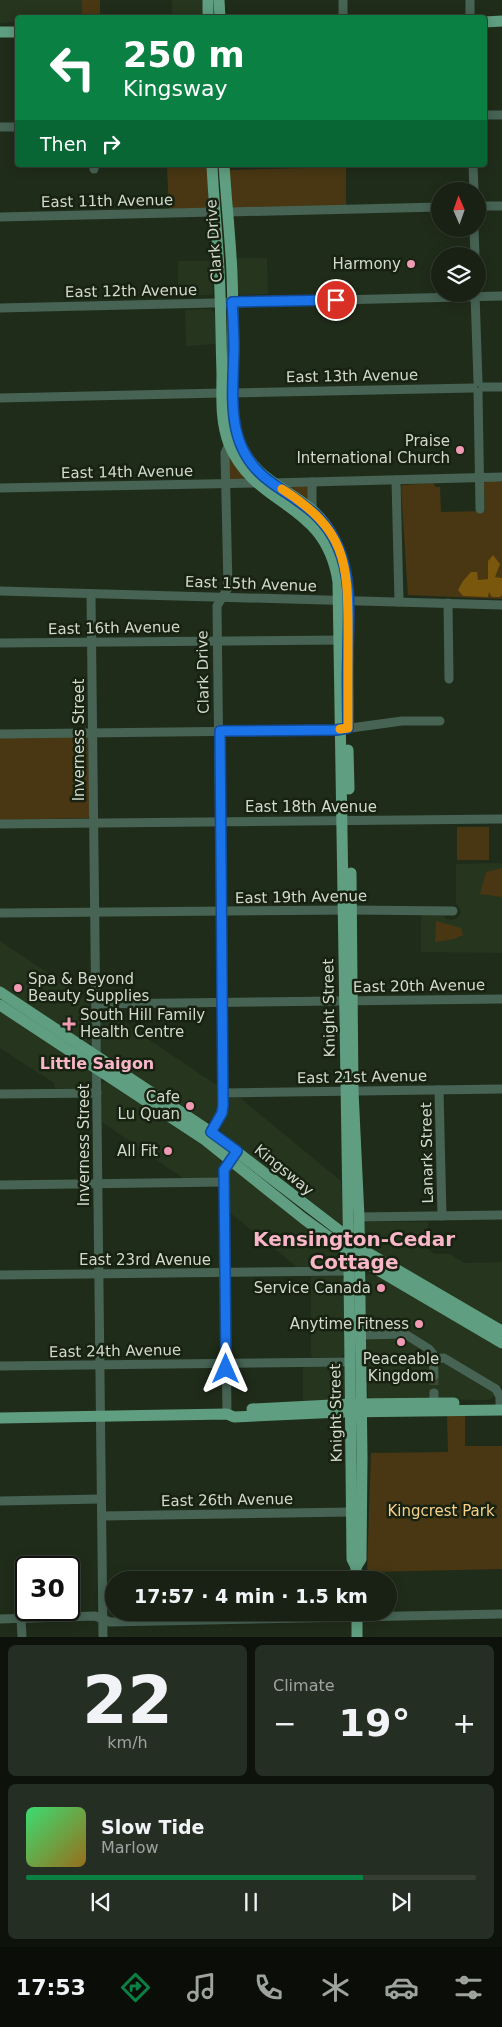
<!DOCTYPE html>
<html lang="en">
<head>
<meta charset="utf-8">
<style>
	:root { --surface:#182114; --page:#252e22; --text:#f1f3f6; --muted:#9fa3a0; --line:#363e34; --accent:#0b8043 }
	body { margin:0; font-family:"DejaVu Sans",sans-serif; background:var(--page); color:var(--text); height:100vh; display:flex; flex-direction:column; font-size:19px; white-space:nowrap }
	* { box-sizing:border-box; margin:0 }
	p { font-size:16px; color:var(--muted) }
	.icon { flex:none; width:28px; height:28px; fill:none; stroke:currentColor; stroke-width:2; stroke-linecap:round; stroke-linejoin:round }
	.map { position:relative; height:1637px; overflow:hidden }
	.sheet { display:flex; flex-direction:column; gap:8px; padding:8px; background:#0d120b; flex:1 }
	.sheet>* { flex:none }
	.top-card { position:absolute; left:15px; top:15px; width:472px; height:152px; border-radius:5px; box-shadow:0 2px 12px #0003,0 0 0 1px var(--line); background:#0b8043; color:#fff; overflow:hidden }
	.needle { width:32px; rotate:358deg }
	.tools { position:absolute; left:431px; top:182px; display:grid; gap:10px }
	.tools a { display:grid; place-items:center; width:55px; height:55px; border-radius:50%; background:var(--surface); box-shadow:0 2px 12px #0003,0 0 0 1px var(--line); font-size:25px }
	.speed { position:absolute; left:15px; top:1556px; display:flex; gap:10px; font-size:25px; font-weight:700; text-align:center }
	.speed>* { display:grid; place-content:center; width:65px; height:65px; border-radius:50%; background:var(--surface); box-shadow:0 2px 12px #0003,0 0 0 1px var(--line); line-height:1 }
	.speed .limit { border:2px solid #111; border-radius:8px; background:#fff; color:#111 }
	.pin { position:absolute; display:grid; place-items:center; width:42px; height:42px; color:#fff; margin:-21px; border:2px solid #fff; border-radius:50%; box-shadow:0 1px 5px #0007 }
	.me { position:absolute; width:55px; margin:-28px; rotate:0deg; stroke-linejoin:round; filter:drop-shadow(0 0 4px #0008) }
	.turn { display:flex; align-items:center; gap:18px; height:105px; padding:0 25px; font-size:22px }
	.turn .icon { width:65px; height:65px; stroke-width:2.5 }
	.turn b { display:block; font-size:35px; line-height:42px }
	.then { display:flex; align-items:center; height:48px; padding:0 25px; background:#0003; gap:10px; font-size:19px }
	.big { font-size:38px; font-weight:800; line-height:1.1 }
	.sheet .tile { flex:1; display:flex; flex-direction:column; justify-content:center; gap:8px; min-width:0; padding:0 18px; border-radius:8px; background:var(--page) }
	.sheet .dial { align-items:center; gap:0 }
	.dial b { font-size:65px; line-height:1 }
	.song { display:flex; align-items:center; gap:15px }
	.cover { width:60px; height:60px; border-radius:8px; background:linear-gradient(135deg,hsl(140 70% 55%),hsl(40 70% 35%)) }
	.played { height:5px; border-radius:2px; background:linear-gradient(90deg,var(--accent) 75%,var(--line) 75%) }
	.keys { display:flex; justify-content:space-around; direction:ltr }
	.heat { display:flex; justify-content:space-between; align-items:center; font-size:28px; direction:ltr }
	.sheet .tiles { flex:1; display:grid; gap:8px; grid-template-columns:1fr 1fr }
	.tile:last-child { grid-column:span 2 }
	.trip { position:absolute; left:105px; top:1571px; width:292px; height:50px; border-radius:25px; background:var(--surface); box-shadow:0 2px 12px #0003,0 0 0 1px var(--line); font-weight:800; line-height:50px; text-align:center }
	.menu { display:flex; height:80px; justify-content:space-around; align-items:center; background:#0a0d08; color:var(--muted) }
	.menu .icon { width:35px; height:35px }
	.menu .on { color:var(--accent) }
	.menu b { font-size:22px; color:var(--text) }
	.map>svg:first-child { display:block }
</style>
</head>
<body>
<div class="map">
<svg width="502" height="1637" viewBox="0 0 502 1637">
	<rect width="100%" height="100%" fill="#202c1a"/>
	<!-- built -->
	<g fill="#26351e">
		<path d="M0,0H93V17L18,18L17,22L0,23Z"/>
		<path d="M172,0H203L202,13L198,16L172,17Z"/>
		<path d="M239,258H267L268,294L242,295L238,293L236,259Z"/>
		<path d="M178,261H212L213,294L209,295L178,296Z"/>
		<path d="M210,309L215,313L216,344L186,346L185,310Z"/>
		<path d="M502,863V953L421,952V913L443,915L446,919L452,920L457,918L461,913L460,908L456,903V864Z"/>
		<path d="M0,941L90,1001L91,1043L87,1044L0,986Z"/>
		<path d="M0,1010L93,1072V1087L90,1089L55,1088L54,1083L0,1048Z"/>
		<path d="M108,1012L218,1086L217,1110L211,1121L206,1123L102,1054L100,1051V1016L103,1013Z"/>
		<path d="M104,1081L108,1082L220,1157L223,1161L218,1178L211,1179L208,1178H183L102,1122L101,1085Z"/>
		<path d="M232,1097L240,1098L341,1181L343,1221L341,1224L221,1133L220,1126L227,1113L229,1099Z"/>
		<path d="M231,1168L341,1254L344,1259L342,1265L297,1267L229,1212V1178L227,1175L228,1169Z"/>
		<path d="M367,1222H428V1248L434,1254H450L464,1263L502,1262V1326L368,1247L364,1241L365,1224Z"/>
		<path d="M336,1274H341L344,1279V1354L341,1357H313L311,1354V1276H334Z"/>
		<path d="M369,1274H373L502,1349V1385L494,1393L493,1397L488,1400L373,1399L368,1397L365,1277Z"/>
		<path d="M341,1366L344,1369V1397L338,1400L303,1401V1367Z"/>
	</g>
	<!-- green -->
	<g fill="#493713">
		<rect x="82" y="0" width="18" height="17"/>
		<path d="M141,165H207L209,206L207,208L169,210L167,166Z"/>
		<path d="M346,167V206L236,208L233,207L229,170Z"/>
		<path d="M229,455L244,477V479H230Z"/>
		<path d="M492,480L502,482V599L408,595L401,489L402,485L433,483L436,487H440L441,512L485,511L484,483Z"/>
		<path d="M287,486H308V502Z"/>
		<path d="M0,737H88L90,815L88,818L0,820Z"/>
		<rect x="457" y="827" width="32" height="33"/>
		<path d="M502,868V897L480,894L486,872Z"/>
		<path d="M436,921L461,928L463,935L454,939L435,942Z"/>
		<path d="M447,1414H465V1446H502V1569L367,1572L371,1453L448,1452Z"/>
	</g>
	<!-- forest -->
	<path fill="#79570d" d="M493,555L500,564L495,577L502,578V595L500,597H492L489,592L488,597L463,596L458,590L463,581L471,572H477L478,580L488,579V561Z"/>
	<g fill="none" stroke-linecap="round" stroke-linejoin="round">
		<!-- minor-tunnel -->
		<path stroke="#3b4635" stroke-width="9" stroke-dasharray="9 4.5" stroke-linecap="butt" d="M434,1376V1393"/>
		<!-- minor -->
		<g stroke="#466354" stroke-width="9">
			<path d="M343,0V18"/>
			<path d="M470,0V18"/>
			<path d="M485,115H502"/>
			<path d="M0,127H18"/>
			<path d="M94,165V169"/>
			<path d="M473,165L474,191"/>
			<path d="M479,206H502"/>
			<path d="M228,212L440,207"/>
			<path d="M0,217L214,212"/>
			<path d="M474,229L475,256"/>
			<path d="M475,294L478,382"/>
			<path d="M0,308L502,296"/>
			<path d="M483,387H502"/>
			<path d="M478,392L480,509"/>
			<path d="M232,393L473,388"/>
			<path d="M0,398L222,393"/>
			<path d="M396,480L399,602"/>
			<path d="M312,482V510"/>
			<path d="M272,483L502,477"/>
			<path d="M0,488L255,483"/>
			<path d="M0,591L502,605"/>
			<path d="M91,594L103,1637"/>
			<path d="M448,603L449,679"/>
			<path d="M0,643L345,640"/>
			<path d="M0,734L336,730L402,721H440"/>
			<path d="M0,824L502,819"/>
			<path d="M0,913L351,910L453,911"/>
			<path d="M96,1004L502,999"/>
			<path d="M439,1090L442,1216"/>
			<path d="M223,1093L502,1089"/>
			<path d="M0,1094L97,1093"/>
			<path d="M207,1137L216,1124L223,1105L217,606L228,588L225,453L229,444"/>
			<path d="M0,1185L224,1182"/>
			<path d="M359,1217L502,1215"/>
			<path d="M0,1275L349,1271"/>
			<path d="M361,1335L405,1334L429,1349L433,1354L434,1376"/>
			<path d="M433,1359L444,1358L496,1389L500,1397V1410"/>
			<path d="M0,1366L350,1362"/>
			<path d="M434,1393V1402"/>
			<path d="M227,1414L224,1170L234,1155"/>
			<path d="M0,1501L101,1499"/>
			<path d="M102,1516L352,1512"/>
			<path d="M21,1618L22,1637"/>
			<path d="M0,1619L95,1616L110,1622L502,1614"/>
		</g>
		<!-- major -->
		<g stroke="#5f9e80" stroke-width="11">
			<path d="M208,0V18"/>
			<path d="M219,0L220,18"/>
			<path d="M485,22L502,21"/>
			<path d="M0,32H18"/>
			<path d="M212,165C214,208 219,251 220,293C221,320 221,346 222,373C222,397 220,421 229,444C256,509 326,500 338,582L349,1271L352,1559L356,1567V1580"/>
			<path d="M224,165C226,195 229,225 231,256C233,283 233,311 233,339C234,372 227,408 239,440C253,478 283,486 311,509C353,545 349,601 348,650C347,672 348,693 348,714"/>
			<path d="M348,750L349,789"/>
			<path d="M351,873L353,1091L359,1217L362,1457L361,1559L356,1567"/>
			<path d="M0,992L211,1132L370,1254L502,1331"/>
			<path d="M0,1005L205,1140L304,1219L359,1259L502,1343"/>
			<path d="M252,1409L351,1404L454,1403"/>
			<path d="M0,1418L227,1414L234,1417L341,1412L502,1410"/>
			<path d="M357,1612V1637"/>
		</g>
	</g>
	<g fill="none" stroke-linecap="round" stroke-linejoin="round">
		<defs>
			<path id="route" d="M226,1369L224,1170L237,1151L211,1132L222,1113L223,1105L220,731L336,730L348,728C348,704 347,680 348,656C348,620 353,581 338,547C324,514 300,503 272,483C224,450 233,398 234,348C234,333 233,318 232,302L336,300"/>
		</defs>
		<!-- route casing -->
		<use href="#route" stroke="#114b97" stroke-width="12"/>
		<!-- route -->
		<use href="#route" stroke="#1a73e8" stroke-width="9"/>
		<!-- slow -->
		<path stroke="#f59e0b" stroke-width="9" d="M282,489C346,530 348,561 348,632C348,664 348,696 348,728L340,729"/>
	</g>
	<!-- markers -->
	<g fill="#f19ab4" stroke="#172211" stroke-width="2">
		<circle cx="411" cy="264" r="5"/>
		<circle cx="460" cy="450" r="5"/>
		<circle cx="18" cy="988" r="5"/>
		<path d="M66.5 1016.5h5v5h5v5h-5v5h-5v-5h-5v-5h5z"/>
		<circle cx="190" cy="1106" r="5"/>
		<circle cx="168" cy="1151" r="5"/>
		<circle cx="381" cy="1288" r="5"/>
		<circle cx="419" cy="1324" r="5"/>
		<circle cx="401" cy="1342" r="5"/>
	</g>
	<g text-anchor="middle" dominant-baseline="central" stroke-width="5" stroke-linejoin="round" paint-order="stroke">
		<!-- street labels -->
		<g font-size="15" fill="#d2d9ce" stroke="#172211">
			<text transform="translate(107 201) rotate(-1)">East 11th Avenue</text>
			<text transform="translate(214 241) rotate(-94)">Clark Drive</text>
			<text transform="translate(131 291) rotate(-1)">East 12th Avenue</text>
			<text transform="translate(352 376) rotate(-1)">East 13th Avenue</text>
			<text transform="translate(127 472) rotate(-1)">East 14th Avenue</text>
			<text transform="translate(251 584) rotate(2)">East 15th Avenue</text>
			<text transform="translate(114 628) rotate(-1)">East 16th Avenue</text>
			<text transform="translate(203 672) rotate(-91)">Clark Drive</text>
			<text transform="translate(79 740) rotate(-90)">Inverness Street</text>
			<text x="311" y="807">East 18th Avenue</text>
			<text transform="translate(301 897) rotate(-1)">East 19th Avenue</text>
			<text transform="translate(419 986) rotate(-1)">East 20th Avenue</text>
			<text transform="translate(329 1008) rotate(-91)">Knight Street</text>
			<text transform="translate(362 1077) rotate(-1)">East 21st Avenue</text>
			<text transform="translate(84 1145) rotate(-90)">Inverness Street</text>
			<text transform="translate(427 1153) rotate(-91)">Lanark Street</text>
			<text transform="translate(284 1170) rotate(39)">Kingsway</text>
			<text x="145" y="1260">East 23rd Avenue</text>
			<text transform="translate(115 1351) rotate(-1)">East 24th Avenue</text>
			<text transform="translate(336 1413) rotate(-91)">Knight Street</text>
			<text transform="translate(227 1500) rotate(-1)">East 26th Avenue</text>
		</g>
		<!-- poi labels -->
		<g font-size="15" fill="#d2d9ce" stroke="#172211" text-anchor="end">
			<text x="401" y="264">Harmony</text>
			<text x="450" y="441">Praise<tspan x="450" dy="17">International Church</tspan></text>
			<text x="28" y="979" text-anchor="start">Spa &amp; Beyond<tspan x="28" dy="17">Beauty Supplies</tspan></text>
			<text x="80" y="1015" text-anchor="start">South Hill Family<tspan x="80" dy="17">Health Centre</tspan></text>
			<text x="180" y="1097">Cafe<tspan x="180" dy="17">Lu Quan</tspan></text>
			<text x="158" y="1151">All Fit</text>
			<text x="371" y="1288">Service Canada</text>
			<text x="409" y="1324">Anytime Fitness</text>
			<text x="401" y="1359" text-anchor="middle">Peaceable<tspan x="401" dy="17">Kingdom</tspan></text>
		</g>
		<!-- park labels -->
		<g font-size="15" fill="#f9d18a" stroke="#172211">
			<text x="441" y="1511">Kingcrest Park</text>
		</g>
		<!-- neighbourhood labels -->
		<g font-size="16" font-weight="bold" fill="#f9b6c9" stroke="#172211">
			<text x="97" y="1063">Little Saigon</text>
		</g>
		<!-- district labels -->
		<g font-size="20" font-weight="bold" fill="#f9b6c9" stroke="#172211">
			<text x="354" y="1239">Kensington-Cedar<tspan x="354" dy="23">Cottage</tspan></text>
		</g>
	</g>
</svg>
<div class="tools">
<a><svg class="needle" viewBox="-14 -14 28 28"><path d="M0-13l5 13h-10z" fill="#e53935"/><path d="M0 13l5-13h-10z" fill="#9fa3a0"/></svg></a>
<a><svg class="icon" aria-label="layers" viewBox="0 0 24 24"><path d="M12 4l9 5-9 5-9-5zM3 14l9 5 9-5"/></svg></a>
</div>
<div class="speed"><div class="limit">30</div></div>
<div class="pin" style="left:336px;top:300px;background:#d93025"><svg class="icon" aria-label="arrive" viewBox="0 0 24 24"><path d="M6 21V4h12l-3 4 3 4H6"/></svg></div>
<svg class="me" style="left:226px;top:1369px" viewBox="-20 -20 40 40"><path d="M0-17L14 15 0 8-14 15z" fill="#1a73e8" stroke="#fff" stroke-width="4"/></svg>
<div class="trip">17:57 · 4 min · 1.5 km</div>
<div class="top-card">
<div class="turn"><svg class="icon" aria-label="left" viewBox="0 0 24 24"><path d="M17 20v-9H6M10 6l-5 5 5 5"/></svg><div><b>250 m</b>Kingsway</div></div>
<div class="then">Then<svg class="icon" aria-label="right" viewBox="0 0 24 24"><path d="M7 20v-9h11M14 6l5 5-5 5"/></svg></div>
</div>
</div>
<section class="sheet">
<div class="tiles">
<div class="tile dial"><b>22</b><p>km/h</p></div>
<div class="tile"><p>Climate</p>
<div class="heat"><a>−</a><b class="big">19°</b><a>+</a></div>
</div>
<div class="tile">
<div class="song"><i class="cover"></i><div><b>Slow Tide</b><p>Marlow</p></div></div>
<div class="played"></div>
<div class="keys"><svg class="icon" aria-label="previous" viewBox="0 0 24 24"><path d="M18 5L8 12l10 7zM5 5v14"/></svg><svg class="icon" aria-label="pause" viewBox="0 0 24 24"><path d="M8 5v14M16 5v14"/></svg><svg class="icon" aria-label="next" viewBox="0 0 24 24"><path d="M6 5l10 7-10 7zM19 5v14"/></svg></div>
</div>
</div>
</section>
<nav class="menu">
<b>17:53</b>
<svg class="icon on" aria-label="directions" viewBox="0 0 24 24"><path d="M12 3l9 9-9 9-9-9zM9 14v-3h6M13 9l2 2-2 2"/></svg>
<svg class="icon" aria-label="music" viewBox="0 0 24 24"><path d="M9 18V5l10-2v13"/><circle cx="6" cy="18" r="3"/><circle cx="16" cy="16" r="3"/></svg>
<svg class="icon" aria-label="phone" viewBox="0 0 24 24"><path d="M5 4h4l2 5-3 2q2 4 5 5l2-3 5 2v4C11 20 4 13 5 4z"/></svg>
<svg class="icon" aria-label="climate" viewBox="0 0 24 24"><path d="M12 3v18M4 7l16 10M4 17L20 7"/></svg>
<svg class="icon" aria-label="car" viewBox="0 0 24 24"><path d="M5 17H2v-5l4-1 3-4h7l3 4 3 1v5h-3M9 17h6M6 11h13"/><circle cx="7" cy="17" r="2"/><circle cx="17" cy="17" r="2"/></svg>
<svg class="icon" aria-label="filters" viewBox="0 0 24 24"><path d="M4 7h16M4 17h16"/><circle cx="9" cy="7" r="2"/><circle cx="15" cy="17" r="2"/></svg>
</nav>
</body>
</html>
